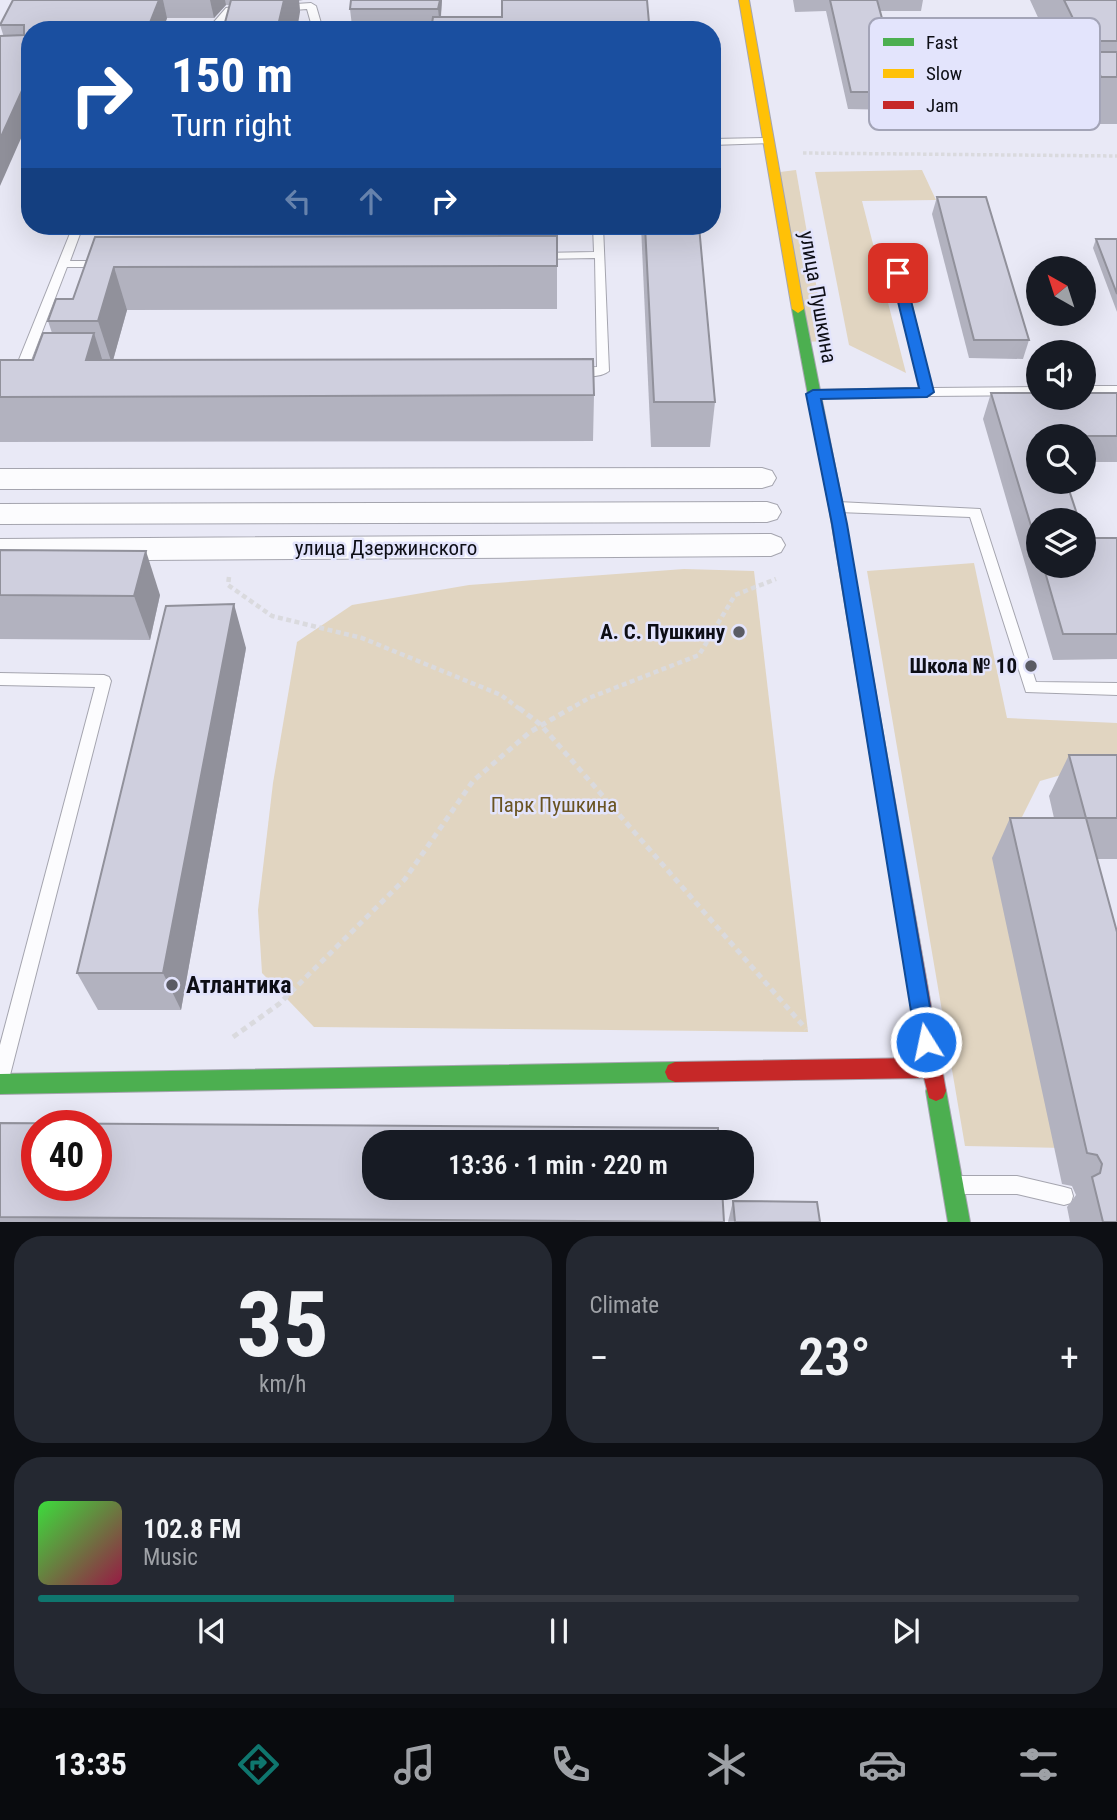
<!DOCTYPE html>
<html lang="en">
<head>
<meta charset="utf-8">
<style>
	:root { --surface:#171b24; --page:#242831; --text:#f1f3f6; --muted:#9ea1a6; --line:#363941; --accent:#0f766e }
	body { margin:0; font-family:"Roboto Condensed",sans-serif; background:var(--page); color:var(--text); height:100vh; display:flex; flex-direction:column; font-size:26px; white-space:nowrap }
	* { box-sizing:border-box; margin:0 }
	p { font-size:23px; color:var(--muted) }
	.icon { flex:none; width:38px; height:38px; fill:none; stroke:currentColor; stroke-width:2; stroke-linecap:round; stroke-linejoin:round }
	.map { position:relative; height:1222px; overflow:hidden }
	.panel { display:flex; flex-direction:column; gap:14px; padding:14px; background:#0d0f14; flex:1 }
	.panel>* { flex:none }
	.hud { position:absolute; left:21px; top:21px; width:700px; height:214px; border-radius:28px; box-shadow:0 7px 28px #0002; background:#1a4fa0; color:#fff; overflow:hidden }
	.needle { width:46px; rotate:321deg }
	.tools { position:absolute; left:1026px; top:256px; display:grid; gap:14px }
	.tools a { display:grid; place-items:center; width:70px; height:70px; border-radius:50%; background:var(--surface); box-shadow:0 7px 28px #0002; font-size:35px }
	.speed { position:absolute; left:21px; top:1110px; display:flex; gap:14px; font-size:35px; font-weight:700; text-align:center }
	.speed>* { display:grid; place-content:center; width:91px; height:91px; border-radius:50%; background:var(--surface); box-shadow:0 7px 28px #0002; line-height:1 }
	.speed .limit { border:10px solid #d22; background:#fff; color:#111 }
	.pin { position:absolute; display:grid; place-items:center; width:60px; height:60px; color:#fff; margin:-30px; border-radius:14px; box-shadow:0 4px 10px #0006 }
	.me { position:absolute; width:77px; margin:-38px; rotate:350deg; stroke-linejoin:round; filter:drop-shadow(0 0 5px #0008) }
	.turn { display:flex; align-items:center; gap:24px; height:147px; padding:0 35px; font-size:32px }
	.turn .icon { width:91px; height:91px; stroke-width:2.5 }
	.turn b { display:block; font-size:49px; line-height:60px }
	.lanes { display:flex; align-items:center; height:66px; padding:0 35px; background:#0003; justify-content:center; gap:35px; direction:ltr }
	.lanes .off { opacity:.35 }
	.big { font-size:52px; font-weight:600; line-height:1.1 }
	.panel .tile { flex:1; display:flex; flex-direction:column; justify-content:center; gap:10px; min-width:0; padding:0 24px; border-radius:28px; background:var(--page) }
	.panel .dial { align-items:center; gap:0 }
	.dial b { font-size:91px; line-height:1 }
	.song { display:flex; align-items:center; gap:21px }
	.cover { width:84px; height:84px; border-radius:10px; background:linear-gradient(135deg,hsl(120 70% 55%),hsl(340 70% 35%)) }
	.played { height:7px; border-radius:4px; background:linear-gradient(90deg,var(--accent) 40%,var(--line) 40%) }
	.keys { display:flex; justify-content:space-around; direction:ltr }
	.heat { display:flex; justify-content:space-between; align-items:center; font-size:38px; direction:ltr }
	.panel .tiles { flex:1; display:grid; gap:14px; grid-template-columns:1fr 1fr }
	.tile:last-child { grid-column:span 2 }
	.trip { position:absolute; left:362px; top:1130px; width:392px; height:70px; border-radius:28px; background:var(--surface); box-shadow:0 7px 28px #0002; font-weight:600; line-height:70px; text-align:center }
	.tab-bar { display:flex; height:112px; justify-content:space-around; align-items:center; background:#090b0e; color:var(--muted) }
	.tab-bar .icon { width:49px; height:49px }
	.tab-bar .active { color:var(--accent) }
	.tab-bar b { font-size:32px; color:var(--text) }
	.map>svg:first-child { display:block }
</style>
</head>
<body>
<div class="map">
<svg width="1117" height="1222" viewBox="0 0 1117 1222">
	<rect width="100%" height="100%" fill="#e9e9f6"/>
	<!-- green -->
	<g fill="#e1d5c1">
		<path d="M796,170L826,341L804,342L780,172Z"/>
		<path d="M922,170L936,200L862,201L906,373L849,345L815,172Z"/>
		<path d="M974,563L1007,718L1117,723V759L1040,781L1004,853L1065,1148L965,1146L867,571Z"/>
		<path d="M684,569L754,571L808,1032L314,1027L262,973L258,910L273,783L297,642L352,605L469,585Z"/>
	</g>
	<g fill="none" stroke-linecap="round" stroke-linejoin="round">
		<defs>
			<g id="lane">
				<path d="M311,3L316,6L323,30H313L307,9L281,11L276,8L281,5Z"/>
				<path d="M244,6L249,9L247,11L232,13L216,30H207L226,8Z"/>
				<path d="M915,90H979L984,93L979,96L912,95L910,93Z"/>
				<path d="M1003,90H1117V96L1000,95L998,93Z"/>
				<path d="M769,138L773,139V143L712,145V139Z"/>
				<path d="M73,226H83L70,261H103L109,264L103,267H67L27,371L21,375L0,376V368L16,367Z"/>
				<path d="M593,226H603L609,371C601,378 577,378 569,371L571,368L597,367L595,258L540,259L534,256L540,253L594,252Z"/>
				<path d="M898,270L904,273L932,388L1038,387V395L809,397L807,394L813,390L920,388L892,273Z"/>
				<rect x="1083" y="386" width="34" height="8"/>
				<path d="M838,502L980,509L1036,682L1117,683V695L1026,692L970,517L838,512L831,507Z"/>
				<path d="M0,673L104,675L109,677L111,681L9,1079L6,1085L0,1088V1045L95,687L0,685Z"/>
				<path d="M961,1176H1017L1064,1187L1071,1189L1073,1196L1071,1203L1064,1205L1017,1194H961L954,1192L952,1185L954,1178Z"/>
			</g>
			<g id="street">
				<path d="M762,468L772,471L776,478L772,485L762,488L0,489V469Z"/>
				<path d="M767,502L777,505L781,512L777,519L767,522L0,524V504Z"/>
				<path d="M771,534L781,538L785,545L781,552L771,556L0,561V539Z"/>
			</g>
			<g id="fast">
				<path d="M798,305L804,309L843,507L906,864L903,870L897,872L891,870L888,864L829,507L792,309Z"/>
				<path d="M675,1062L682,1065L685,1072L682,1079L675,1082L0,1094V1074Z"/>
				<path d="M936,1081L943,1084L946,1091L970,1222H948L926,1091L929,1084Z"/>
			</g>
			<path id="slow" d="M739,0H749L804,309L798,313L792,309Z"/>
			<path id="jam" d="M897,856L903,858L906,864L946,1091L943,1098L936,1101L929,1098L924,1078L675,1082L668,1079L665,1072L668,1065L675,1062L920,1058L888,864L891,858Z"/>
		</defs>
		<!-- lane casing -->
		<use href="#lane" stroke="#a5a5af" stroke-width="2"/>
		<!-- street casing -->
		<use href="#street" stroke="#a5a5af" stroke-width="2"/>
		<!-- fast casing -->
		<use href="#fast" stroke="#a5a5af" stroke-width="2"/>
		<!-- slow casing -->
		<use href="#slow" stroke="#a5a5af" stroke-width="2"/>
		<!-- jam casing -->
		<use href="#jam" stroke="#a5a5af" stroke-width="2"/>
		<!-- path-far2 -->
		<g stroke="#dadade" stroke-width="3.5" stroke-dasharray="3.5 2.5" stroke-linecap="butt">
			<path d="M1030,46H1041"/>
			<path d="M803,153L1117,156"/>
		</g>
		<!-- path-far1 -->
		<g stroke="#dadade" stroke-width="4.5" stroke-dasharray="5 3.5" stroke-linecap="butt">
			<path d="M229,577L228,585L272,616L362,638L501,695L521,710"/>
			<path d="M568,710L589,698L699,655L735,595L776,579"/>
		</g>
		<!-- path -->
		<g stroke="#dadade" stroke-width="5" stroke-dasharray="6 4.5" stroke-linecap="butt">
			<path d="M519,708L541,725L806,1029"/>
			<path d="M233,1037L279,1004L405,879L473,781L530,732L571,708"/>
		</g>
		<!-- lane -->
		<use href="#lane" fill="#fcfcfe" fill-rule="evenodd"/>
		<!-- street -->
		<use href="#street" fill="#fcfcfe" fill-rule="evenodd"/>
		<!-- fast -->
		<use href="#fast" fill="#4caf50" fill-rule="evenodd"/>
		<!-- slow -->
		<use href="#slow" fill="#ffc107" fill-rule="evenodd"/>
		<!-- jam -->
		<use href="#jam" fill="#c62828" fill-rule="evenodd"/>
	</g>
	<!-- wall -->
	<g fill="#b2b2bf">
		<path d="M13,0H303L299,1L300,12L229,7V5H226L214,18H167L163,30H30V118L0,25Z"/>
		<path d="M442,0L441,17L649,23L352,26L350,9Z"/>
		<path d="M793,0H923L921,11H880L902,92L898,110L848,109L826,11L795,12Z"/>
		<path d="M1030,0H1117V124H1087L1075,98L1079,87H1070Z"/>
		<path d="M942,31L991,54L1023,79L1012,123H968L959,98L962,87H956L940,40Z"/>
		<path d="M937,197L1029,340L1023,359L969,358L932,214Z"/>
		<path d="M641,226H699L715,402L710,447H651Z"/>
		<path d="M557,236V309L127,310L113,360L594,395L593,441L0,442V360H33L52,333L48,321L73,299L95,237Z"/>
		<path d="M1096,239H1117V312L1093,248Z"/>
		<path d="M991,393H1117V462H1083V436H1038V565H1083L1085,538H1117V659L1053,660L983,419Z"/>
		<path d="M0,550L160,595L150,640L0,639Z"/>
		<path d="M246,648L181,1010H98L77,973Z"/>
		<path d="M1069,755H1117V859H1097L1117,1222H1070L1067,1207L1076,1195L1072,1186L1062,1184L992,858L1010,818H1054L1049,796Z"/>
		<path d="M0,1123L724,1222H0Z"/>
		<path d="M733,1201L820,1222H728Z"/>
	</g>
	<!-- shaded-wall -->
	<g fill="#91919b">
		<path d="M159,0H163L167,18L163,30H147Z"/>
		<path d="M210,0H225L226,5L214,18Z"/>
		<path d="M284,0H299L300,12L297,30H277Z"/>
		<path d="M440,0H442L440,26L438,9Z"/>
		<path d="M30,73V118L0,186V139Z"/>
		<path d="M114,267L127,310L112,364L98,321Z"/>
		<path d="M94,333L108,378L86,360Z"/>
		<path d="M146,551L160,595L150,640L134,596Z"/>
		<path d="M234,604L246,648L181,1010L163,973Z"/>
	</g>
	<!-- building -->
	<g fill="#cfcfde" stroke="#91919b" stroke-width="2" fill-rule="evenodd">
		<path d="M13,0H159L147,30H30V73L0,139V36L24,35V25H0Z"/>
		<path d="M231,0H284L277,30H223Z"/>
		<path d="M351,0H440L438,9H350Z"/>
		<path d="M502,0H647L649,23H675V30H431L433,17H502Z"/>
		<path d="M830,0H877L902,92H851Z"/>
		<path d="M1064,0H1117V41H1084Z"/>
		<path d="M1089,52H1117V77H1101Z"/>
		<path d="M937,197H986L1029,340H974Z"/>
		<path d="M645,226H699L715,402H654Z"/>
		<path d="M557,236V266L114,267L98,321H48L56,299H73L95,237Z"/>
		<path d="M1096,239H1117V294Z"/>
		<path d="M43,333H94L86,360L593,359L594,395L0,397V360H33Z"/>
		<path d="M991,393H1038V397H1083V393H1117V436H1038V481H1066L1079,520H1038V549Z"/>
		<path d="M1083,534L1085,538H1117V634H1063L1043,565H1083Z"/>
		<path d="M0,550L146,551L134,596L0,595Z"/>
		<path d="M234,604L163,973H77L166,606Z"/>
		<path d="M1069,755H1117V818H1086Z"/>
		<path d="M1010,818H1086L1117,932V1222H1103L1092,1177L1100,1173L1102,1164L1097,1155L1087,1153Z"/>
		<path d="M0,1123L718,1128L719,1143H374V1188H722L724,1222L0,1217ZM37,1125H96V1185H37Z"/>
		<path d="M733,1201L817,1202L820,1222H735Z"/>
	</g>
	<!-- route -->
	<path fill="#1a73e8" stroke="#114b97" stroke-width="2" d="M898,269L904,273L934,392L927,397L821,399L847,524L936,1042L934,1049L926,1052L919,1049L916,1042L832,524L806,394L813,390L919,388L891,273Z"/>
	<!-- markers -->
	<g fill="#5a5b64" stroke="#e3e4fc" stroke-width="2.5">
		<circle cx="739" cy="632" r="7"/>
		<circle cx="1031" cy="666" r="7"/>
		<circle cx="172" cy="985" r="7"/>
	</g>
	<g text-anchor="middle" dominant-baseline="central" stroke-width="5" stroke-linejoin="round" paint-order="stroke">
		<!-- street labels -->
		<g font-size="21" fill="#0d0e15" stroke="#e3e4fc">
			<text transform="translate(818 297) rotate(80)">улица Пушкина</text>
			<text x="386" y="548">улица Дзержинского</text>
		</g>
		<!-- poi labels -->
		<g font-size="21" font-weight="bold" fill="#0d0e15" stroke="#e3e4fc" text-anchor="end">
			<text x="725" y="632">А. С. Пушкину</text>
			<text x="1017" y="666">Школа № 10</text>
		</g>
		<!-- park labels -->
		<g font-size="21" fill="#6a5423" stroke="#e3e4fc">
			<text x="554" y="805">Парк Пушкина</text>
		</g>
		<!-- near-poi labels -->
		<g font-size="24" font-weight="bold" fill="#0d0e15" stroke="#e3e4fc" text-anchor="start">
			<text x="186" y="985">Атлантика</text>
		</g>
	</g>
	<!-- legend -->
	<rect x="869" y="18" width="231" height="112" rx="10" fill="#e3e4fc" stroke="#a3a4b7" stroke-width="2"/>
	<rect x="883" y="38" width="31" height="8" fill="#4caf50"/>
	<rect x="883" y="69" width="31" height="9" fill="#ffc107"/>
	<rect x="883" y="101" width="31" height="8" fill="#c62828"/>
	<g font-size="19" fill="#0d0e15">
		<text x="926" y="49">Fast</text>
		<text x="926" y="80">Slow</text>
		<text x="926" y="112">Jam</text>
	</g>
</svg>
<div class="tools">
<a><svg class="needle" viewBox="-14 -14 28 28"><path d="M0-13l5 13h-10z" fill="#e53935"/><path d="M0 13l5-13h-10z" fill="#9ea1a6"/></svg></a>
<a><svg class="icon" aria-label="sound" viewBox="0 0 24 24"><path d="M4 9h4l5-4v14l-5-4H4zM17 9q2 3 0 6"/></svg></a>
<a><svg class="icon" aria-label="search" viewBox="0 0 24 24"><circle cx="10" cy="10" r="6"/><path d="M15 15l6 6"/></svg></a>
<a><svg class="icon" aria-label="layers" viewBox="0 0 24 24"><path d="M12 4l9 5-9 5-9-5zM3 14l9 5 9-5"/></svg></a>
</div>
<div class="speed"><div class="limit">40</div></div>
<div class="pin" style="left:898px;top:273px;background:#d93025"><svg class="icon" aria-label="arrive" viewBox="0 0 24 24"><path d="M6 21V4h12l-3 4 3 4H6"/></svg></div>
<svg class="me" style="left:926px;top:1042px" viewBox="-20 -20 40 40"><circle r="17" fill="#1a73e8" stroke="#fff" stroke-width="3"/><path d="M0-11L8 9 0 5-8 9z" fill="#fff"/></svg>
<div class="trip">13:36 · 1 min · 220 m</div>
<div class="hud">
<div class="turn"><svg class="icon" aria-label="right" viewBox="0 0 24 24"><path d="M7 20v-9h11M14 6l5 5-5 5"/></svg><div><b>150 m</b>Turn right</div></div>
<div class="lanes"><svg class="icon off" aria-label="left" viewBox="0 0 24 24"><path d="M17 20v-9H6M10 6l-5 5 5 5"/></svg><svg class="icon off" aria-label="ahead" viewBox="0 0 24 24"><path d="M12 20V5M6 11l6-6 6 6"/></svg><svg class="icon" aria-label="right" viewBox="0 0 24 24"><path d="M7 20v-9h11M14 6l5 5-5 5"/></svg></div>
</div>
</div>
<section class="panel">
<div class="tiles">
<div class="tile dial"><b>35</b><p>km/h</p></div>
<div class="tile"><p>Climate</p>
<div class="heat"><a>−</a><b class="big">23°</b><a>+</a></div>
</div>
<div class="tile">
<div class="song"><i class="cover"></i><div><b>102.8 FM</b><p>Music</p></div></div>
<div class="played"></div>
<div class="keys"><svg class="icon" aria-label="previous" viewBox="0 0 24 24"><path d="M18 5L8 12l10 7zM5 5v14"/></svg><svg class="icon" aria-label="pause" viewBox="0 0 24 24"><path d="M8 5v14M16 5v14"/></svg><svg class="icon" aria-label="next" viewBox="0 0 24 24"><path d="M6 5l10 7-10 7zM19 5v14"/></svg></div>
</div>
</div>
</section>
<nav class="tab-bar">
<b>13:35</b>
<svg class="icon active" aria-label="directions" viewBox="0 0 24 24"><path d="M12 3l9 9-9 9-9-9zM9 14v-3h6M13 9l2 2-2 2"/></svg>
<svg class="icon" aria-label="music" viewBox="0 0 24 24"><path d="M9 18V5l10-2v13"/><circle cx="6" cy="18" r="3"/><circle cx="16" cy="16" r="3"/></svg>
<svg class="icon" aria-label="phone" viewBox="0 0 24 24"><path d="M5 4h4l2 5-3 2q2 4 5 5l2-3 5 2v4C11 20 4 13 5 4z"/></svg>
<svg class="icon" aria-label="climate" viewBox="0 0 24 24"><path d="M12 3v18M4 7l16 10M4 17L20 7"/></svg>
<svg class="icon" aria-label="car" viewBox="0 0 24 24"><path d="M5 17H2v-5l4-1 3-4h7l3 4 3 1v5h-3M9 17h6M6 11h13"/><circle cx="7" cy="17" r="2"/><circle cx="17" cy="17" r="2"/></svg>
<svg class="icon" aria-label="filters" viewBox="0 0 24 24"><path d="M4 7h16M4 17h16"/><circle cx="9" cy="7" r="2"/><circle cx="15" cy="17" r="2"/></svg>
</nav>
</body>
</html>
